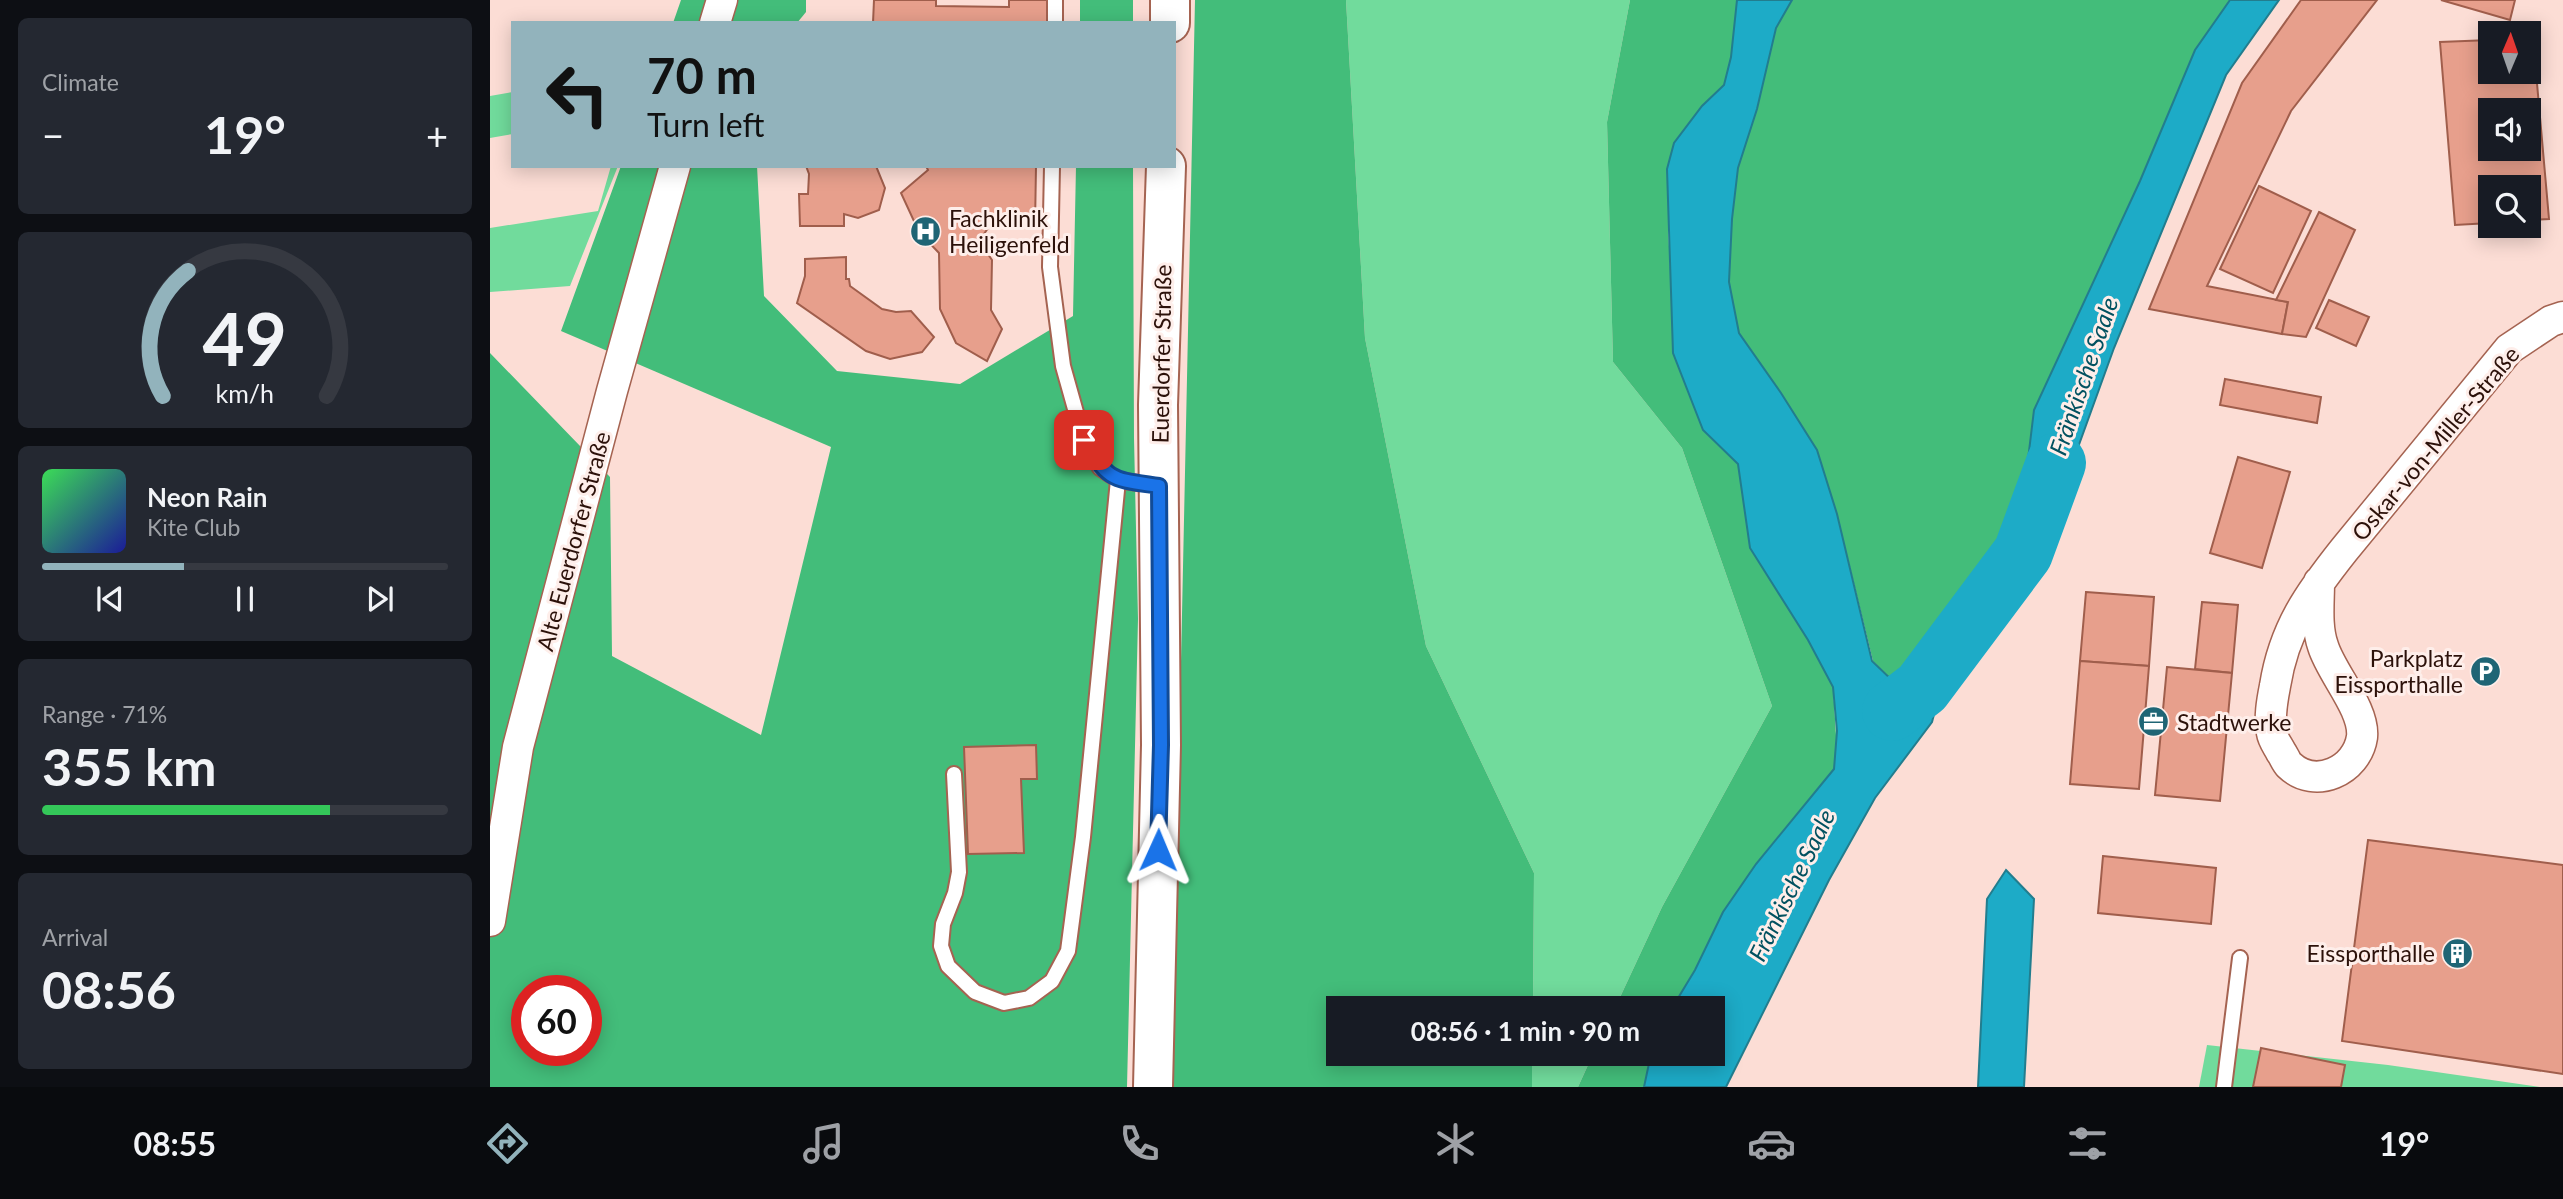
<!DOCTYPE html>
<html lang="en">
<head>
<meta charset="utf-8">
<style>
	:root { --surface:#171b24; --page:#242831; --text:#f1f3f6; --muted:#9ea1a6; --line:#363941; --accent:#92b3bc }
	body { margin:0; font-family:Lato,sans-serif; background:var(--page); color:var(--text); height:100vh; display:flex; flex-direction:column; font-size:26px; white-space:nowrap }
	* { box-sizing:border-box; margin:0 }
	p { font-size:23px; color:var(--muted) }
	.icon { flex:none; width:38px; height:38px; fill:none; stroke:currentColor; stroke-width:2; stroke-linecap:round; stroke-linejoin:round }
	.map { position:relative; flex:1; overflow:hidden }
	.sheet { display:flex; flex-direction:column; gap:18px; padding:18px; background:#0d0f14; width:490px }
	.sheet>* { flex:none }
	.banner { position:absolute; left:21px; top:21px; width:665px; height:147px; border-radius:0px; box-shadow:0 4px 18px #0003; background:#92b3bc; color:#111; overflow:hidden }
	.needle { width:46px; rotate:2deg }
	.buttons { position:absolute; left:1988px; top:21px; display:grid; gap:14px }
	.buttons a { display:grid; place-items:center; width:63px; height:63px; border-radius:0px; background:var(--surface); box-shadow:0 4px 18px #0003; font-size:35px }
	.speed { position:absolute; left:21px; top:975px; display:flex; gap:14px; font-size:35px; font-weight:700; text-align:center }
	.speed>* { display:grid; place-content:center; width:91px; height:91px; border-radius:50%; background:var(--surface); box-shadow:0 4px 18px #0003; line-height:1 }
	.speed .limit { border:10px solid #d22; background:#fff; color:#111 }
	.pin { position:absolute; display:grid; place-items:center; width:60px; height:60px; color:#fff; margin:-30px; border-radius:14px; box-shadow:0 4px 10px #0006 }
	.me { position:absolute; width:77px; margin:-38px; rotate:1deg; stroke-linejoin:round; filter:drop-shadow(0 0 5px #0008) }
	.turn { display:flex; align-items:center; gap:24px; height:147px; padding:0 21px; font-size:32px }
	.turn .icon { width:91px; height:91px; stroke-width:2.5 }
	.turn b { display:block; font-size:49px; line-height:60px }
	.big { font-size:52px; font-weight:700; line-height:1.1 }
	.sheet .card { flex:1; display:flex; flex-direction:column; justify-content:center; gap:10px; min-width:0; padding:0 24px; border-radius:10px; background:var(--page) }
	.sheet .dial { align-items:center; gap:0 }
	.dial svg { height:182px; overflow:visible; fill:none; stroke:var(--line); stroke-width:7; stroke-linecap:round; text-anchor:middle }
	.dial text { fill:var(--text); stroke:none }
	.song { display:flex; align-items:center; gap:21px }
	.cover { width:84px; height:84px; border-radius:10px; background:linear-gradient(135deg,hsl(130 70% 55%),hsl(240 70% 35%)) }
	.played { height:7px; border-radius:4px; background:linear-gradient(90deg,var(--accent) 35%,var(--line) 35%) }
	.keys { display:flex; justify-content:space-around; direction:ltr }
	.heat { display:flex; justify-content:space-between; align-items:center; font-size:38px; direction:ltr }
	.charge { height:10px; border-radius:5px; background:linear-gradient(90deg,#34c759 71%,var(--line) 0) }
	.trip { position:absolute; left:836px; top:996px; width:399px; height:70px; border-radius:0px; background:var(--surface); box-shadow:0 4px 18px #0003; font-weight:700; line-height:70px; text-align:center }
	.menu { display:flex; height:112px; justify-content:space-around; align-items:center; background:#090b0e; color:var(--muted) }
	.menu .icon { width:49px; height:49px }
	.menu .active { color:var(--accent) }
	.menu b { font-size:32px; color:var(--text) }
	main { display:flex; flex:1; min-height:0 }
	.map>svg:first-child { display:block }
</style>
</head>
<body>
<main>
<section class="sheet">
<div class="card"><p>Climate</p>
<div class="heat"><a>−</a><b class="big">19°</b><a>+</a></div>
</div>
<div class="card dial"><svg viewBox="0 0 100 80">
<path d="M14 69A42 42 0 1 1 86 69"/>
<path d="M14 69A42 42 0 0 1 25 14" stroke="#92b3bc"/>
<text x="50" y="56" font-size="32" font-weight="700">49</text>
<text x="50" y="72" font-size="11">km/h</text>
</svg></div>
<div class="card">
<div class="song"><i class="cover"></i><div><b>Neon Rain</b><p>Kite Club</p></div></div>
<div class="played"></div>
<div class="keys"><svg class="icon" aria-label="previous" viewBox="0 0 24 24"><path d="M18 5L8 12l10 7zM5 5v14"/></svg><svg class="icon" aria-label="pause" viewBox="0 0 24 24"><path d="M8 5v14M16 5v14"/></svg><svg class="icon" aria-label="next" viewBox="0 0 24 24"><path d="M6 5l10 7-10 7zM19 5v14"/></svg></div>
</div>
<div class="card"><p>Range · 71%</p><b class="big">355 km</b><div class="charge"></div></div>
<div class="card"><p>Arrival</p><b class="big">08:56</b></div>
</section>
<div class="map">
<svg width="2073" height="1087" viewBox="0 0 2073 1087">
	<rect width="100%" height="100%" fill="#fcddd5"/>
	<!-- green -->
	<g fill="#71db9c">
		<path d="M856,0H1140L1117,122L1123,362L1192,448L1282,706L1172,907L1125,1008H1043L1044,873L936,646L875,338Z"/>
		<path d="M23,92V134L0,138V96Z"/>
		<path d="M121,166H128L80,286L0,292V228L108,211Z"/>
		<path d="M1717,1045L1898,1065L2050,1087H1709Z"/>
		<path d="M1042,1054H1103L1088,1087H1042Z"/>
	</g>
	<!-- forest -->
	<g fill="#43bd7a" fill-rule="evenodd">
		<path d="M191,0H316V12L307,23H183Z"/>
		<rect x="590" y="0" width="53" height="23"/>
		<path d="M705,0H856L875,338L936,646L1044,873L1043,1008H849V1054H1042V1087H682Z"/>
		<path d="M1140,0H1247L1241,57L1234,85L1212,106L1178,226L1181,288L1213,430L1248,464L1318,640L1343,687L1347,751L1344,769L1266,864L1233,912L1205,970L1182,1008H1125L1172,907L1282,706L1192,448L1123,362L1117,122Z"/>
		<path d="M1302,0H1740L1705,50L1650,181L1544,410L1529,534L1408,686L1383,661L1347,514L1327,450L1291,393L1249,333L1239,282L1242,219L1248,168L1267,109L1286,28Z"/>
		<path d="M131,166H267L274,296L347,371L470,384L583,316L586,166H643L644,438L648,619L637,1087H0V353L120,477L122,656L271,735L341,447L71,331ZM37,990H96V1050H37Z"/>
		<path d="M1103,1054H1161L1154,1087H1088Z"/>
	</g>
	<!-- water -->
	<g fill="#1dabc7" stroke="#227d8e" stroke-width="2">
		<path d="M1247,0H1302L1286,28L1267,109L1248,168L1242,219L1239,282L1249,333L1291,393L1327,450L1347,514L1382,661L1408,686L1461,650L1442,722L1385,798L1339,880L1236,1087H1154L1161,1054H1223V1008H1182L1205,970L1233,912L1266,864L1344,769L1347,731L1343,687L1318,640L1260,548L1248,464L1213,430L1183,353L1177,169L1184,143L1212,106L1234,85L1241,57Z"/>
		<path d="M1740,0H1789L1736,75L1624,348L1553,544L1529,534L1544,410L1650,181L1705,50Z"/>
		<path d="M1516,870L1544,899L1534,1087H1488L1497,899Z"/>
	</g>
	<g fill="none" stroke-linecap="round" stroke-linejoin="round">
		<!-- river -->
		<path stroke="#1dabc7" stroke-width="60" d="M1402,711L1432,688L1533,553L1566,463"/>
	</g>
	<!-- building -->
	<g fill="#e79f8c" stroke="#a05e4c" stroke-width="2" fill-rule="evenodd">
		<path d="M384,0H446V6L519,7V0H563V23H383Z"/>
		<path d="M1811,0H1887L1801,111L1717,286L1798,302L1792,334L1659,309L1752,83Z"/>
		<path d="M1951,0H2025L2020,20Z"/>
		<path d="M2039,38H2043L2059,219L2039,220V187H2000V223L1965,225L1950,42L2000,40V72H2039ZM2000,110H2039V149H2000Z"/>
		<path d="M316,166H386L395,188L389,210L368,218L354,214V226H310L309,194H318L319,174Z"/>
		<path d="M436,166H546L545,227L501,224L489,241L502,260L501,310L512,329L497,361L466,343L450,309L449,253L429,232L411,193L438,170Z"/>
		<path d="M1769,186L1821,211L1783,293L1730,269Z"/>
		<path d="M1829,212L1865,230L1816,337L1792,334L1798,302L1786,300Z"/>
		<path d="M356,257V279H359L360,286L392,309L406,312L421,311L444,337L432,352L400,359L376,351L307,303L315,276V259Z"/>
		<path d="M1839,300L1879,317L1866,346L1826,328Z"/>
		<path d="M1735,379L1831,397L1827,423L1730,405Z"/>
		<path d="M1748,457L1800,472L1772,568L1720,553Z"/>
		<path d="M1596,592L1664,597L1659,666L1590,661Z"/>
		<path d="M1712,602L1748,605L1742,673L1705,669Z"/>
		<path d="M1590,661L1659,666L1649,789L1580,784Z"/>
		<path d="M1677,667L1742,673L1730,801L1665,795Z"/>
		<path d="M546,745L547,779H531L534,853L478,854L474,747Z"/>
		<path d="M1878,840L2073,865V1074L1852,1041Z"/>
		<path d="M1613,856L1726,868L1721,924L1608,913Z"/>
		<path d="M1771,1048L1855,1065L1851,1087H1763Z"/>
	</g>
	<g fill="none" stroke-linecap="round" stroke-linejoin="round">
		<defs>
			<g id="lane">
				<path d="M565,23V0"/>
				<path d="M562,166L560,267L573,366L594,441L610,468L628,480L668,486"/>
				<path d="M464,774L469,872L465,893L453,924L451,946L458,966L485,992L514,1003L539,998L562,981L578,951L593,837L628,480"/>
				<path d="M1734,1087L1750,958"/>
			</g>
			<g id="street">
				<path d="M225,23L232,0"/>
				<path d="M1829,582C1829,603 1826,626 1833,646C1841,673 1875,709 1872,737C1867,771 1825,790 1799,765C1796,762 1794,756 1791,752C1788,746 1783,740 1782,733C1779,718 1782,701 1785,686C1794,629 1819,594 1854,550L2019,349L2061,321L2073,317"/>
				<path d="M0,921L28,747L122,391L185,166"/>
			</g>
			<g id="primary">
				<path d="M680,23V0"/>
				<path d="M663,1087L671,745L668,405L676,166"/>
			</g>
		</defs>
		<!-- lane casing -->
		<use href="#lane" stroke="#a56351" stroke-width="18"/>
		<!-- street casing -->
		<use href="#street" stroke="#a56351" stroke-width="33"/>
		<!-- primary casing -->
		<use href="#primary" stroke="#a56351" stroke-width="42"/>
		<!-- lane -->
		<use href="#lane" stroke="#fff" stroke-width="14"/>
		<!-- street -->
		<use href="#street" stroke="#fff" stroke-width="30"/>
		<!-- primary -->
		<use href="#primary" stroke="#fff" stroke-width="38"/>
	</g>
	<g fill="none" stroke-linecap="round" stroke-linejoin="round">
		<defs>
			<path id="route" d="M594,440C619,482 622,479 669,486L671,745L668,850"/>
		</defs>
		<!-- route casing -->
		<use href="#route" stroke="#114b97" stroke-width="18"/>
		<!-- route -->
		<use href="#route" stroke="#1a73e8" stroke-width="12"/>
	</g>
	<!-- icons -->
	<defs>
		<symbol id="hospital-disc" viewBox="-11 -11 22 22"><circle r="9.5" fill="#1f6575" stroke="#feeeea"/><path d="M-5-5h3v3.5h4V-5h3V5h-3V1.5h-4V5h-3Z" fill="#fff"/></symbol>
		<symbol id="parking-disc" viewBox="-11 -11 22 22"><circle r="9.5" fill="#1f6575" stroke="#feeeea"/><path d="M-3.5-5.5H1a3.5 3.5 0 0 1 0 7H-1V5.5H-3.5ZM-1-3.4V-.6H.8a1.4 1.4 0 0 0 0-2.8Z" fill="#fff"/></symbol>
		<symbol id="office-disc" viewBox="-11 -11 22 22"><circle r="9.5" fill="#1f6575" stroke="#feeeea"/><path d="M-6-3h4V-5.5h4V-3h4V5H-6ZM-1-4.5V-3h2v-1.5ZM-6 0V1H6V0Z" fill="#fff"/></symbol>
		<symbol id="building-disc" viewBox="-11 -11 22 22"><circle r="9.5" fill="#1f6575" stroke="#feeeea"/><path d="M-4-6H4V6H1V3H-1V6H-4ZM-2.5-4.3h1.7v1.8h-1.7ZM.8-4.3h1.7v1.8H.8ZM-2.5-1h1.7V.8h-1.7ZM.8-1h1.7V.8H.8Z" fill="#fff"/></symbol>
	</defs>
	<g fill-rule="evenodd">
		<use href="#hospital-disc" x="418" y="214" width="35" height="35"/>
		<use href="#parking-disc" x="1978" y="654" width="35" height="35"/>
		<use href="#office-disc" x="1646" y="704" width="35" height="35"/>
		<use href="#building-disc" x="1950" y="936" width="35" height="35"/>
	</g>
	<g text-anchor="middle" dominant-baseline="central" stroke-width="6" stroke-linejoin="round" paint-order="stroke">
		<!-- poi labels -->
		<g font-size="23" fill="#2c110a" stroke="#feeeea" text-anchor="start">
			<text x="459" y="218">Fachklinik<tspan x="459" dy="26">Heiligenfeld</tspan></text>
			<text x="1973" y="658" text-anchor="end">Parkplatz<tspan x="1973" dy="26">Eissporthalle</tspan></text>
			<text x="1687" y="722">Stadtwerke</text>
			<text x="1945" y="953" text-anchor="end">Eissporthalle</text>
		</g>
		<!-- street labels -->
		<g font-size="23" fill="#2c110a" stroke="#feeeea">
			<text transform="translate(671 354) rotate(-89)">Euerdorfer Straße</text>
			<text transform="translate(1945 443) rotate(-50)">Oskar-von-Miller-Straße</text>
			<text transform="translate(83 541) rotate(-75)">Alte Euerdorfer Straße</text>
		</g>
		<!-- water labels -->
		<g font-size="24" font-style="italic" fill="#025160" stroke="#feeeea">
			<text transform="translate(1593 376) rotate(-71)">Fränkische Saale</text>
			<text transform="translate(1301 885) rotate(-64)">Fränkische Saale</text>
		</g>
	</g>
</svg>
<div class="buttons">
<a><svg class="needle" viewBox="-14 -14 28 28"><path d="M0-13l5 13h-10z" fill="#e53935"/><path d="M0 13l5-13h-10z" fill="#9ea1a6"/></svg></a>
<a><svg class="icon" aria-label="sound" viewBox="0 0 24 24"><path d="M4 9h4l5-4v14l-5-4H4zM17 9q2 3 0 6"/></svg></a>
<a><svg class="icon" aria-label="search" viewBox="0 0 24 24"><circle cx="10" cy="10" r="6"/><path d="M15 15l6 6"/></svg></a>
</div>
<div class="speed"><div class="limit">60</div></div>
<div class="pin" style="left:594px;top:440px;background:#d93025"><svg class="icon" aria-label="arrive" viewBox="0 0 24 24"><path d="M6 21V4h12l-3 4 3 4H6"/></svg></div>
<svg class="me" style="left:668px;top:850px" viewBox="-20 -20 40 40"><path d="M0-17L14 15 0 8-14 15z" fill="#1a73e8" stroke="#fff" stroke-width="4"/></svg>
<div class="trip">08:56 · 1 min · 90 m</div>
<div class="banner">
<div class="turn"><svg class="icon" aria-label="left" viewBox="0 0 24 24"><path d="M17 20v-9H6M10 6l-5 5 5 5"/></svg><div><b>70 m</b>Turn left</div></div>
</div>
</div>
</main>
<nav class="menu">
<b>08:55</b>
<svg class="icon active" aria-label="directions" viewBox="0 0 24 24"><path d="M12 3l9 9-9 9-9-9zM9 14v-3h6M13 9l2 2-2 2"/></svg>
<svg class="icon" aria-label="music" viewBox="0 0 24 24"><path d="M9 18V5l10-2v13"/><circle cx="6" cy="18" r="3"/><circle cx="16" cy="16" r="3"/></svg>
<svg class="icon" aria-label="phone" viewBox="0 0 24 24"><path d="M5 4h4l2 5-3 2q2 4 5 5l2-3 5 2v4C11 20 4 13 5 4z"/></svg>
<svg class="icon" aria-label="climate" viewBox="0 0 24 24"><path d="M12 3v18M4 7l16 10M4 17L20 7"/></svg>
<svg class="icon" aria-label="car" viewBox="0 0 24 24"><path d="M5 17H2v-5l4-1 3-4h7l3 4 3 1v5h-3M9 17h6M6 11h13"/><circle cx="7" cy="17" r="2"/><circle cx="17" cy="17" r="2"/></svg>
<svg class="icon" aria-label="filters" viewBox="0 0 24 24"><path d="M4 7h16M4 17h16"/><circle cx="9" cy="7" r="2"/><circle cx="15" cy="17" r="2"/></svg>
<b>19°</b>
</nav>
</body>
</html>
